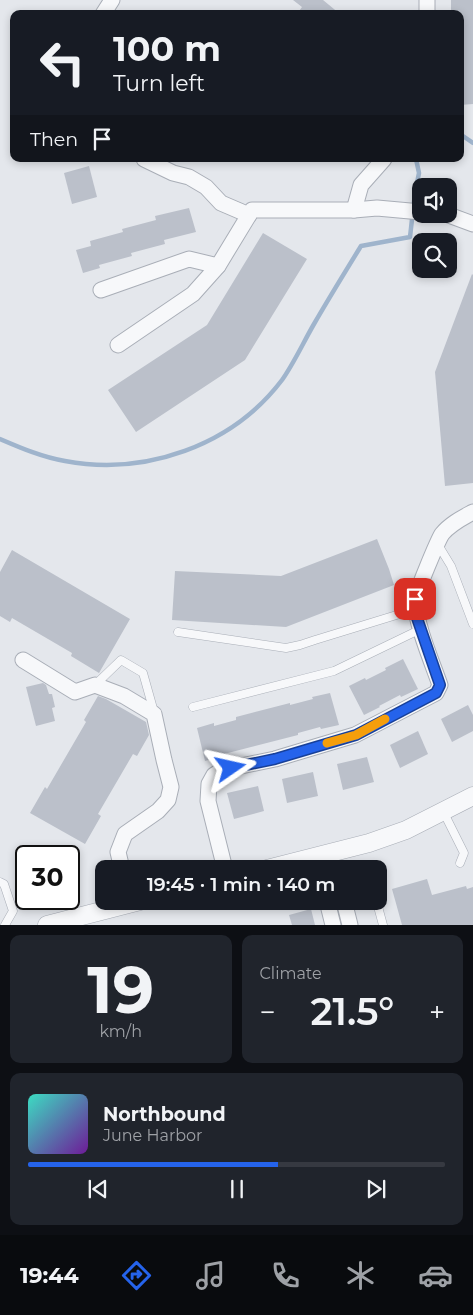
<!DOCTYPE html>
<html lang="en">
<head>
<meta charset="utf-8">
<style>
	:root { --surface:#171b24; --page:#20242c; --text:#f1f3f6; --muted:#9ea1a6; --line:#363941; --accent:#2563eb }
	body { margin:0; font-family:Montserrat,sans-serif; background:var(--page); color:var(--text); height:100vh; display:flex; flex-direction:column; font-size:19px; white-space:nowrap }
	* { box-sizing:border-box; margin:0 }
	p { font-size:16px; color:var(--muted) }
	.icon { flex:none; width:28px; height:28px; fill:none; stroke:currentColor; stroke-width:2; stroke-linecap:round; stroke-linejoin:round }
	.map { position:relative; height:925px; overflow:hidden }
	.sheet { display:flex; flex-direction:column; gap:10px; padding:10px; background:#0d0f14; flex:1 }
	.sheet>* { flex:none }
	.hud { position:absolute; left:10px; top:10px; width:454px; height:152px; border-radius:10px; box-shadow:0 2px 8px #0003; background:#171b24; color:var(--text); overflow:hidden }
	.controls { position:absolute; left:412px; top:178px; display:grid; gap:10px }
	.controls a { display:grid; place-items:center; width:45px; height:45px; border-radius:10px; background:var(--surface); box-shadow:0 2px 8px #0003; font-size:25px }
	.speed { position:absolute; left:15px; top:845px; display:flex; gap:10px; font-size:25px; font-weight:700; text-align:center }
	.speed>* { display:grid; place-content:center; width:65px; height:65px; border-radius:50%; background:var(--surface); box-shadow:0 2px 8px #0003; line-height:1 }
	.speed .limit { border:2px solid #111; border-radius:8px; background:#fff; color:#111 }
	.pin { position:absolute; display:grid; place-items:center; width:42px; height:42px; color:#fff; margin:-21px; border-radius:10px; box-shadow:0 2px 8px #0006 }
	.me { position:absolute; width:55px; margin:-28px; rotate:79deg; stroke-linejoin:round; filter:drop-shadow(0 0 4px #0008) }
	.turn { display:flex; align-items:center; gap:18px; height:105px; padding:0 20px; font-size:22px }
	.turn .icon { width:65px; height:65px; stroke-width:2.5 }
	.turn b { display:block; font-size:35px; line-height:42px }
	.then { display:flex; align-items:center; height:48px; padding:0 20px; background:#0003; gap:10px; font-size:19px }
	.big { font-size:38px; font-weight:600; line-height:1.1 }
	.sheet .tile { flex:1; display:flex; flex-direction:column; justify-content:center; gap:8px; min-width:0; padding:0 18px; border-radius:10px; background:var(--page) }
	.sheet .dial { align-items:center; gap:0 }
	.dial b { font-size:65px; line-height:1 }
	.song { display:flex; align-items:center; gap:15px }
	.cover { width:60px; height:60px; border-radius:8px; background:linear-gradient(135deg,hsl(170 70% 55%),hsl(280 70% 35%)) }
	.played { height:5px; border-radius:2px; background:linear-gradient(90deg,var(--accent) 60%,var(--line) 60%) }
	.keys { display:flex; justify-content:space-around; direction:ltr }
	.heat { display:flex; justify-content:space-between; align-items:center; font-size:28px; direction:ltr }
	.sheet .tiles { flex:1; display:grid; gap:10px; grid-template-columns:1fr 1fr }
	.tile:last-child { grid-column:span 2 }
	.trip { position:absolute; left:95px; top:860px; width:292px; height:50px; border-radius:10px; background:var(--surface); box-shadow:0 2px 8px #0003; font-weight:600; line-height:50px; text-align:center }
	.tab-bar { display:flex; height:80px; justify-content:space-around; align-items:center; background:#090b0e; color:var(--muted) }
	.tab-bar .icon { width:35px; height:35px }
	.tab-bar .on { color:var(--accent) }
	.tab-bar b { font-size:22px; color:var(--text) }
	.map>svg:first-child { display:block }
</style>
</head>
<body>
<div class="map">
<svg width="473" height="925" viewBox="0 0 473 925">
	<rect width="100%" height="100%" fill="#e4e7ec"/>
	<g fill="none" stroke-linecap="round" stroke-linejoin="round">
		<!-- stream -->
		<g stroke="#9fb4cc" stroke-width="4.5">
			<path d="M460,134L473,143"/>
			<path d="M0,439C21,448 42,457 65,461C145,476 232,446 282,380C294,363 303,343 314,324C329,298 345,272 361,246L410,237L415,193L419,173L416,159"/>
		</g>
	</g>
	<!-- building -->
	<g fill="#bbc0ca">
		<path d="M293,0H323L340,14H297L302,7Z"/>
		<path d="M451,0H473V104L460,105V14H451Z"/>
		<path d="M89,166L97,197L72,204L64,173Z"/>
		<path d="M189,208L196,232L164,240L165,244L131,253L132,256L99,265L100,268L83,273L76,250L91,246L90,241L123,232L122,229L156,220L155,216Z"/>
		<path d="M263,233L307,259L245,360L136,432L108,390L207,325Z"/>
		<path d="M472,274L473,275V483L445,486L435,372Z"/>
		<path d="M377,539L389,569L394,585L286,627L172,620L175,571L281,576Z"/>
		<path d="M12,550L130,619L99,673L71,656L72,653L12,618L10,622L0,616V572Z"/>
		<path d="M403,659L418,689L401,697L400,695L379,706L380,707L364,715L349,686L365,678L366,680L386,670L385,668Z"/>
		<path d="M43,683L46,685L49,694H52L55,707L52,708L55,721L36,726L26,687Z"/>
		<path d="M330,693L339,725L321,729L320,727L298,733V735L220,755L221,756L205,761L197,728L214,723V726L236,720V717L290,703V705L313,699L312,697Z"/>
		<path d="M98,696L106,699L146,722L149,735L137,756L133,754L98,814L101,816L85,844L30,813L45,787L47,789L86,722L84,720Z"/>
		<path d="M468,705L473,715V731L452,742L441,719Z"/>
		<path d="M418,731L428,754L400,768L390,745Z"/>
		<path d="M367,757L374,782L343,790L337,764Z"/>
		<path d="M313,772L318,796L287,803L282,779Z"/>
		<path d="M258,786L264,811L234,819L227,793Z"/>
		<path d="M427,879L432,895L466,886L467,889L473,887V925H402L392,889Z"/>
		<path d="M311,909L315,925H292L289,915Z"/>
	</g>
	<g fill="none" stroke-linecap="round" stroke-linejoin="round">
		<defs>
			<g id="service">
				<path d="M437,543L451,566L473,624"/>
				<path d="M178,632L286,648L300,645L315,640L416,609"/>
				<path d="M95,685L121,660L143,673L154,712"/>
				<path d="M193,707L334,671L421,629"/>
				<path d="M443,811L464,853L460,863"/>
				<path d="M0,882L4,884L13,911L5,925"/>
				<path d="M377,903L383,925"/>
			</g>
			<g id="minor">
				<path d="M427,0V14"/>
				<path d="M103,14L112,0"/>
				<path d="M144,159L173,173L189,177L206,187L221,203L249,215L252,210H354L377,208L421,212"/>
				<path d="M354,210L361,185L384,159"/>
				<path d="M438,214H446L473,224"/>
				<path d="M101,290L189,259L218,266"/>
				<path d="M118,345L193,294L218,266L249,215"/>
				<path d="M23,660L75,692L95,685L124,696L154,714L164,760L171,787L168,800L158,811L125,834L118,852L122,869"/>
				<path d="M322,855L326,869"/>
				<path d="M225,869L208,801L209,784L214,775L222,770L275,759L355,735L436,693L440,685C432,662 416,625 415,601C415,595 438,540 442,534C450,524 462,518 473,512"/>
				<path d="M327,901L333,925"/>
				<path d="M344,901L350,925"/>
			</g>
			<g id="tertiary">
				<path d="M267,869L369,843L406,830L473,796"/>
				<path d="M47,925L140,901"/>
			</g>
		</defs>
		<!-- service casing -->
		<use href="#service" stroke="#a9aeb7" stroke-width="9"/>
		<!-- minor casing -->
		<use href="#minor" stroke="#a9aeb7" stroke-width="17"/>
		<!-- tertiary casing -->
		<use href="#tertiary" stroke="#a9aeb7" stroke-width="19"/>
		<!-- service -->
		<use href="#service" stroke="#f7f8fa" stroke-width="8"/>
		<!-- minor -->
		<use href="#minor" stroke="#f7f8fa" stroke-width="15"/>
		<!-- tertiary -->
		<use href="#tertiary" stroke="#f7f8fa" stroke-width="18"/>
	</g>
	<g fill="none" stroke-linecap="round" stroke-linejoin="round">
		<defs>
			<path id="route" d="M231,768L275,759L356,735L436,693L440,685L417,618L415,599"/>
		</defs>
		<!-- route casing -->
		<use href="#route" stroke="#184099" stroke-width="12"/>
		<!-- route -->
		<use href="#route" stroke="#2563eb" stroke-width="9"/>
		<!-- slow -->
		<path stroke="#f59e0b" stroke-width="9" d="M327,743L356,735L385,719"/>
	</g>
</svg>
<div class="controls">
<a><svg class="icon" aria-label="sound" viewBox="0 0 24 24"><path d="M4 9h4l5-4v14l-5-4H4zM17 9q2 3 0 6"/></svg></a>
<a><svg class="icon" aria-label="search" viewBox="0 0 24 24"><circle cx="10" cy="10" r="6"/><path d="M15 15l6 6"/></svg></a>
</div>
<div class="speed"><div class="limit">30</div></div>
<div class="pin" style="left:415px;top:599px;background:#d93025"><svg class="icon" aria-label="arrive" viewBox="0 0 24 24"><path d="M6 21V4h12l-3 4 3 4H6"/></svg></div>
<svg class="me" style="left:231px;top:768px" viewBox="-20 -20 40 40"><path d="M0-17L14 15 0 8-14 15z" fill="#2563eb" stroke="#fff" stroke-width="4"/></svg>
<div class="trip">19:45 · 1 min · 140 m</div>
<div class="hud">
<div class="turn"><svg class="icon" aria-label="left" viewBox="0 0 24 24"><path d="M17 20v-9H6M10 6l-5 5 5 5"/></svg><div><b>100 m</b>Turn left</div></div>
<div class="then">Then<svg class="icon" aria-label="arrive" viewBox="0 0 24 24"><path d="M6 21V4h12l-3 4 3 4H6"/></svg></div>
</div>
</div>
<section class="sheet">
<div class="tiles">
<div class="tile dial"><b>19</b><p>km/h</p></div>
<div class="tile"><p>Climate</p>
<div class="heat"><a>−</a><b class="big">21.5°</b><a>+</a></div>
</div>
<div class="tile">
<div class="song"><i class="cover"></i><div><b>Northbound</b><p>June Harbor</p></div></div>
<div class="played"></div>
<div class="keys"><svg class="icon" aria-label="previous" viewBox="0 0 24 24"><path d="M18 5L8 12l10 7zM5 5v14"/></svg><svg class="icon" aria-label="pause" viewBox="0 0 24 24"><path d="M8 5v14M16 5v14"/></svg><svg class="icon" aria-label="next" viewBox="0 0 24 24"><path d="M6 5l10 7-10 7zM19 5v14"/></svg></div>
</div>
</div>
</section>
<nav class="tab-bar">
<b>19:44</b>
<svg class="icon on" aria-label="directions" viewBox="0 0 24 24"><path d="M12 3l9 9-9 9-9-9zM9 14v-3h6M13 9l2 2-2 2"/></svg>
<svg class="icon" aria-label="music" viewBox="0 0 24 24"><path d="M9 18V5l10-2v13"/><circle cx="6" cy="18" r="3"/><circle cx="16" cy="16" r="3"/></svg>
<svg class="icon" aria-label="phone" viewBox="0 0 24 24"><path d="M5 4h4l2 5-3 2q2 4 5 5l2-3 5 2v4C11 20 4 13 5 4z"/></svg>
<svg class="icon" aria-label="climate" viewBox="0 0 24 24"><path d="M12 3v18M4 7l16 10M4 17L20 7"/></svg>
<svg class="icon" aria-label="car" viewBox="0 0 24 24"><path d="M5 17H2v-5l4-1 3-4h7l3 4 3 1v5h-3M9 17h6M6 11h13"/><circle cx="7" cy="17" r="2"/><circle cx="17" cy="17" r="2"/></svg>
</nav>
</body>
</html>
